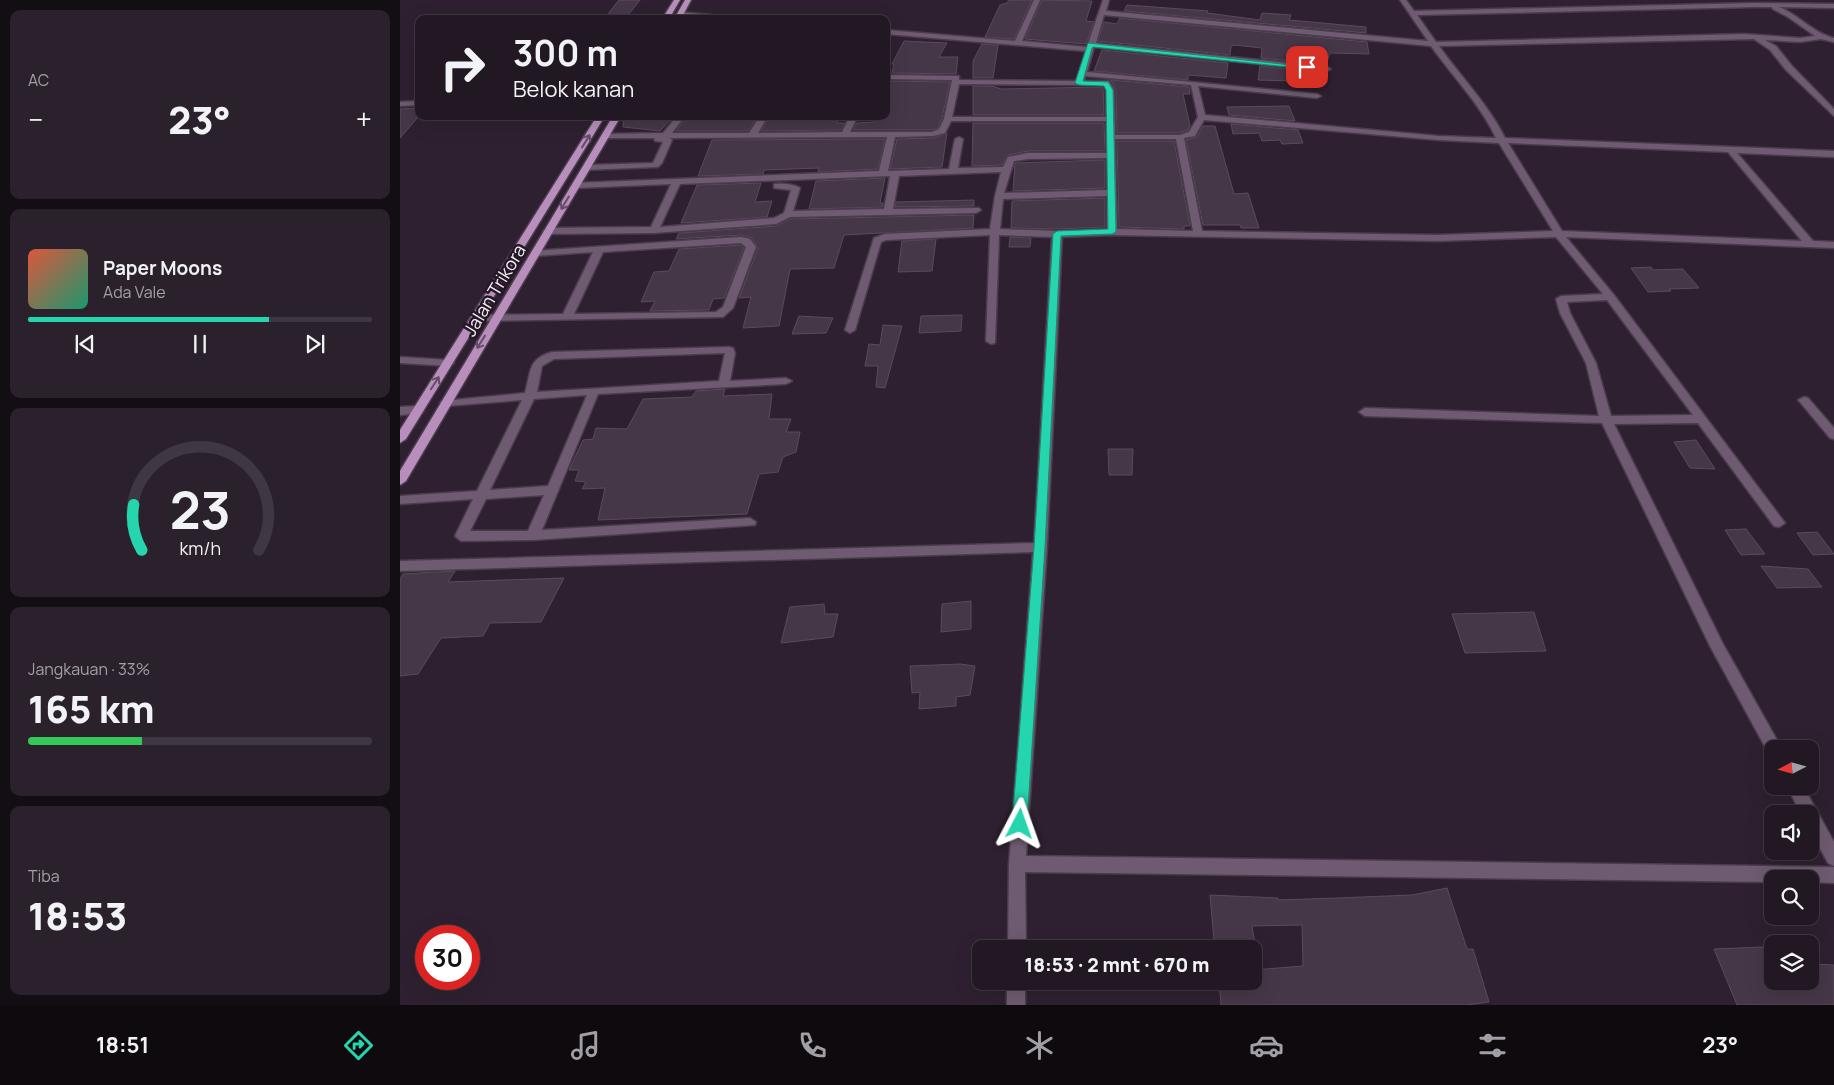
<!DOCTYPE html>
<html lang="id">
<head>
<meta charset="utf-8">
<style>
	:root { --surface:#221824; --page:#2a212c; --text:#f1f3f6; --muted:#a2a0a6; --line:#3f3741; --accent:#24d5ae }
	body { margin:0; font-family:Manrope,sans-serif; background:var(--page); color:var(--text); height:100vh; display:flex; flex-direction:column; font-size:19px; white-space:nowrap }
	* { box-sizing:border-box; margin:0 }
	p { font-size:16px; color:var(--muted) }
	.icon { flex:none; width:28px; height:28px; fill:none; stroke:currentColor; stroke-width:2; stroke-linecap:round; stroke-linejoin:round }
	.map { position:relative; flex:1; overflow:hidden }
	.panel { display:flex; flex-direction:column; gap:10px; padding:10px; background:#130d14; width:400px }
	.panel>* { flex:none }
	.top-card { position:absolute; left:15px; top:15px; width:475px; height:105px; border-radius:10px; box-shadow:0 5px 20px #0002,0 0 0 1px var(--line); background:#221824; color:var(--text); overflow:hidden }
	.needle { width:32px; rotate:264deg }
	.buttons { position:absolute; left:1364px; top:740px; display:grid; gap:10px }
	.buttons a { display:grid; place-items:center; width:55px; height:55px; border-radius:10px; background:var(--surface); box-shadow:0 5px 20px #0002,0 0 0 1px var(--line); font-size:25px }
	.speed { position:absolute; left:15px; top:925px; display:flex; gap:10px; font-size:25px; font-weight:700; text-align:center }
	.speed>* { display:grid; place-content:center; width:65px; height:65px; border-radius:50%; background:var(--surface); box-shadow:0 5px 20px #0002,0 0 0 1px var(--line); line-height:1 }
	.speed .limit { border:8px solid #d22; background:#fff; color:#111 }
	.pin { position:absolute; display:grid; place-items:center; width:42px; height:42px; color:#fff; margin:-21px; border-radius:10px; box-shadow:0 2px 8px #0006 }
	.me { position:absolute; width:55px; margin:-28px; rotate:4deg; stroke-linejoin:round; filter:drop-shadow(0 0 4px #0008) }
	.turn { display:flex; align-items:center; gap:18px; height:105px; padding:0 15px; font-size:22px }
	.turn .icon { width:65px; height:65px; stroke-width:2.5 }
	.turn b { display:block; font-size:35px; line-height:42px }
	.big { font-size:38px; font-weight:800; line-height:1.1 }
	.panel .tile { flex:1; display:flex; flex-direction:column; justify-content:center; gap:8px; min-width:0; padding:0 18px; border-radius:10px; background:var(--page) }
	.panel .dial { align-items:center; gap:0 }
	.dial svg { height:130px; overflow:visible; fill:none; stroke:var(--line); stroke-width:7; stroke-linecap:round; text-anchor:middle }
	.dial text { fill:var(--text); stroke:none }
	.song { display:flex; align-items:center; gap:15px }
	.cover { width:60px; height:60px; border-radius:8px; background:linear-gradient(135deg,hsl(10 70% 55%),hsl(160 70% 35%)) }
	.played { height:5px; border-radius:2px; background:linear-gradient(90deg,var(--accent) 70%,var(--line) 70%) }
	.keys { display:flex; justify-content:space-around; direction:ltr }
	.heat { display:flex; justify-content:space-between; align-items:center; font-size:28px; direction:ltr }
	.charge { height:8px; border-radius:4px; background:linear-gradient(90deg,#34c759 33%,var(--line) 0) }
	.trip { position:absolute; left:572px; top:940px; width:290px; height:50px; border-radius:10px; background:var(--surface); box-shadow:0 5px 20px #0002,0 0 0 1px var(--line); font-weight:800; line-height:50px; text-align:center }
	.menu { display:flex; height:80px; justify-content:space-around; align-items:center; background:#0e0a0e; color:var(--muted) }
	.menu .icon { width:35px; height:35px }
	.menu .selected { color:var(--accent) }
	.menu b { font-size:22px; color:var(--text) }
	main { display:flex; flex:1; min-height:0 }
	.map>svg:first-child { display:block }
</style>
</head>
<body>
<main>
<section class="panel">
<div class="tile"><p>AC</p>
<div class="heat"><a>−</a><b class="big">23°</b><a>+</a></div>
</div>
<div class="tile">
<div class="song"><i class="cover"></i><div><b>Paper Moons</b><p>Ada Vale</p></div></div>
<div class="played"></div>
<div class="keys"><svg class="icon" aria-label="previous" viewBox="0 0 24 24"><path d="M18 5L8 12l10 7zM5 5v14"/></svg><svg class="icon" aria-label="pause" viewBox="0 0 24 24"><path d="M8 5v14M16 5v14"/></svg><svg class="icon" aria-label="next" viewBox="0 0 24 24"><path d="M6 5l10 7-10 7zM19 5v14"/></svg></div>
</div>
<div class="tile dial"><svg viewBox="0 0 100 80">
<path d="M14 69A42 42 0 1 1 86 69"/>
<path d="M14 69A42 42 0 0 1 9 41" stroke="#24d5ae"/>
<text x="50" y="56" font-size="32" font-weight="700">23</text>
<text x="50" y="72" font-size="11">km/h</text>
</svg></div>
<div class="tile"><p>Jangkauan · 33%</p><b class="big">165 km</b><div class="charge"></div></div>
<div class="tile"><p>Tiba</p><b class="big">18:53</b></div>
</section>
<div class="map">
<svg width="1434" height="1005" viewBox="0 0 1434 1005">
	<rect width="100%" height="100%" fill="#2e2030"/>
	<!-- building -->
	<g fill="#463748" stroke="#5a4b5c">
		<path d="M219,0H240L225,19H204Z"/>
		<path d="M609,0H632L614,39L585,37L600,5L607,3Z"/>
		<path d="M642,0L692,1L686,21L694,22L686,44L625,39Z"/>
		<path d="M727,5L808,11L807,13L860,20L862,13L891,15L889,20L966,27V33L724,11Z"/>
		<path d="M720,18L967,42L969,54L930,53L926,65L861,58L862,48L834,45L831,46L830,55L698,41L704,22L717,24Z"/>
		<path d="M504,41L547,43L539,57H558L556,74L492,73L494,64H492Z"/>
		<path d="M582,44L598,45L593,78H573V61Z"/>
		<path d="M702,50L828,63L826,78L788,75V80L694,71Z"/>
		<path d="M860,66L896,70L895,81L858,80Z"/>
		<path d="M711,80L789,87L790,94H783L790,126L788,130L780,133H717L716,90Z"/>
		<path d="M490,81L550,82L542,118L538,128L532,130H453L457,123L474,122L476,116H486V94Z"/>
		<path d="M573,86H592L601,89L703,87L704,115H573Z"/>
		<path d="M889,106L895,121L829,115L827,107Z"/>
		<path d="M19,108V116L0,138V109Z"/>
		<path d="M224,116H274L260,131L223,127Z"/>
		<path d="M287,116H358L348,131H276Z"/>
		<path d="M370,116H440L437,123H445L441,130L361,131Z"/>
		<path d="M573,123H704L705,151H628L608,155L602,165L572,166Z"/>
		<path d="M831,124L898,130L903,143L882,144L880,140L862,141L859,133L833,134Z"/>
		<path d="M803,126H815L834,194L848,193L859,228H841L840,225H803L786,140L797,137Z"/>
		<path d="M547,133L542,167L490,169L497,139L533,138Z"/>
		<path d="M485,139L478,169L418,172L419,168L364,170L363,174L298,176L312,140Z"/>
		<path d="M717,141H774L790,226H784V229L719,227Z"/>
		<path d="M705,160V188L613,191L615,163Z"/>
		<path d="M485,178L480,203H483L482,207L409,209L416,181Z"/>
		<path d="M361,183L355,202L372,201L367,217L281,223L297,185Z"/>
		<path d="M705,198V227L657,229L611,228L612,201Z"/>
		<path d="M574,200V206L495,207L496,202Z"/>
		<path d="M574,215L573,228L444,235L434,268L390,269L379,326L343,328L351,297L339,298L358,248L352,238L341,235L276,239L279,233L376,226L390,219Z"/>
		<path d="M610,237L631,238L630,247H609Z"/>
		<path d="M536,239L532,271L498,272L502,241Z"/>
		<path d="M340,245L344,248L324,298L313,299L309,310L250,311L255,301L241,302L254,272L269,271L279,249Z"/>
		<path d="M1251,267L1253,270L1283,269L1299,288L1269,289L1271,291L1248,292L1231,268Z"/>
		<path d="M562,315L561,331L519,333L521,316Z"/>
		<path d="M399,316L433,318L426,333L392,334Z"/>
		<path d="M483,325L502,326L485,388L476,387L478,366H465L469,344L480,345Z"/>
		<path d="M325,389L323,396L372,394L369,419H391L386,432H400L396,452L383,457L378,472L359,474L347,514L198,520L205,488L182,489L186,482L175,481L179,470H169L183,440L193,439L196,428L227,429L243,399L292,397L296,391Z"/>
		<path d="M1296,440L1315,469L1290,468L1274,442Z"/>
		<path d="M708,449H733L732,475H709Z"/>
		<path d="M1346,529L1365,554L1341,555L1325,530Z"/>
		<path d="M1417,532L1434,554L1413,555L1397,533Z"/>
		<path d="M1361,566L1408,569L1422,587L1377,588Z"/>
		<path d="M55,571L48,582L164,578L141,622L90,623L83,636L41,638L18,674L0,676V579L3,574Z"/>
		<path d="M571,601V629L541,632L542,604Z"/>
		<path d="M424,604L425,614H438L433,637L381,643L390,607Z"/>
		<path d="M1134,612L1146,651L1065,653L1052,614Z"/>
		<path d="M560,664L575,666L570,695L556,697V706L519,709L520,692L512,693L510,666Z"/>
		<path d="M1047,888L1067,949H1073L1089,1002L1067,1005H821L819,981H854V970L903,966L902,925L852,926L855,944L814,941L810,895L878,898V900L937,898L1012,895Z"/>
		<path d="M1363,947L1372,970V981H1410V964L1434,965V1005H1337L1314,949Z"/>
	</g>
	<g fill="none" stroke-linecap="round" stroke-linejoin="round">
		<defs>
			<g id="minor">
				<path d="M634,0H640L622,41L687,47L703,0H709L706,11L1028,41L1000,0H1006L1014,11L1355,3L1434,4V8L1379,7C1399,15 1413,33 1434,38V42L1421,39L1400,42L1365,40L1376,46L1392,66L1434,109V116L1386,70L1370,50L1354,39L1039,46C1061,77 1088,104 1105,138L1434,151V157L1337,153L1413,241L1434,242V248L1166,237L1214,295L1385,523L1379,527L1374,526L1298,423L1214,424L1323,644L1382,749H1372V755L1369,754L1310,646L1202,423L965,416L959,412L965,408L1199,416L1186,363L1160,313L1156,299L1161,296L1203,294L1156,237L1037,241L712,235L662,237L647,547L626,856L1434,867V883L1410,882V879H1372V882L625,872L626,949H608L609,864L633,552L0,571V561L634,543L652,237L599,235L595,343L591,344L586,341L590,235L486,240L481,242L455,330L450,333L445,330L474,238L485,234L590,229L595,196L601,172L499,176L493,209L579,208L581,210L576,213L390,217L376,224L254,233L148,234L143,231L148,228L251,227L271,184L176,188L173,187V183L479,171L487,137L270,138L272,140L262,163L258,167L184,170L183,168L187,165L253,163L263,142L255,141L254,138H203V134L263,133L277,116H285L272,133H349L360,116H368L358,133L442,132L450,116H458L450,132H532L539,129L544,119L552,80L486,79V75L556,76H559V80L676,81L686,51L486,34V30L615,41ZM1355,7H1372L1373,9L1388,17L1415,36L1400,38L1344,34L1036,42L1017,15ZM704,15L1031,46C1053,77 1080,104 1096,138L1039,136L805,115L798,86L917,98L921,96L917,94L687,72L694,47L927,71L931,69L927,67L696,43ZM685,76L791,85L798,117L789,132L780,135H715L714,90L709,81H684ZM559,84L704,85L706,90V117H552ZM804,120L1039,140L1099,143L1153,231L1037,235L802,231L784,138L795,136ZM551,121H706L707,153H628L608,157L603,167L558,168L563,139L559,137L555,139L549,169L488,171L495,137L533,136L545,133ZM715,139H776L793,231L717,229ZM1108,143L1328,152L1402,241L1162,231ZM707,158V190L604,193L614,161L628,159ZM490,176L484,209L393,211L400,188C395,184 381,183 374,184V188L391,190L384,213L374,218L260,227L280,184ZM707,196V229L657,231L600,229L603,199ZM1207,300L1293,415L1211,416L1196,363L1170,313L1167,302Z"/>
				<path d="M280,12L330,17L333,19L278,15V13Z"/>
				<path d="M19,101V105L0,106V102Z"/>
				<path d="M341,237L350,239L356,247L333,308L323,317L77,321L72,318L77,315L163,314L193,252L135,256L132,255V251ZM341,243L346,247L323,307L316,312L174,314L203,252Z"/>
				<path d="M329,347L333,348L335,353L330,381L386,378L392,381L386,384L198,394L142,530L350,518L356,522L355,525L133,540L61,541L55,536L73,499L0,504V496L77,491L122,400L46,406L40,403L42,401L125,393C131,373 127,359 152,352ZM325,353L319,381L137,392L142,366L154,359ZM187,395L148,486L90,490L134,399ZM144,495L128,531H70L86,499Z"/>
				<path d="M0,357L49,360L54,363L49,366L0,363Z"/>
				<path d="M1404,397L1408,398L1434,428V439L1430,438L1400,402L1398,400Z"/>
				<path d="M18,406L24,410L22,413L0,415V407Z"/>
				<path d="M1387,786H1403L1434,842V866L1428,863L1410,830V814H1401Z"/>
				<rect x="607" y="981" width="18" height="24"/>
			</g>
			<g id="major">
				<path d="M274,0H280L269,19H262Z"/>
				<path d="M285,0H291L281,19H274Z"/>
				<path d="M197,116H205L6,439L0,443V430Z"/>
				<path d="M213,116H221L6,481L0,485V471Z"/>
			</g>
		</defs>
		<!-- minor casing -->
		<use href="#minor" stroke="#4a3c4c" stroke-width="3"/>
		<!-- major casing -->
		<use href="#major" stroke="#4a3c4c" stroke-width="3"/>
		<!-- minor -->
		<use href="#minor" fill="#6f5b71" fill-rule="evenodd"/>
		<!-- major -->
		<use href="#major" fill="#b88fbc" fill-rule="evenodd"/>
	</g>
	<!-- one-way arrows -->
	<defs><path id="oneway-shaft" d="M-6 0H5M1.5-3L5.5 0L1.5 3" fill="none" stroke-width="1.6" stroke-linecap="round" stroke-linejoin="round" transform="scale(1.25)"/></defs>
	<g stroke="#674d6a">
		<use href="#oneway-shaft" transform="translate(186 141) rotate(-58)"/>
		<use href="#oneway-shaft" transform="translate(165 203) rotate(121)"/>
		<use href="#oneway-shaft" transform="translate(81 342) rotate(122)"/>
		<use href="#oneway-shaft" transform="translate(35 383) rotate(-57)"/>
	</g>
	<!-- route -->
	<path fill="#24d5ae" stroke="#178a71" d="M688,43L910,67L907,69L693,47L692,48L683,81L708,82L713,90L716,232L712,234L661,236L645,547L627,824L625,829L620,831L615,829L612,824L634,547L653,234L657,231L708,229L706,90L704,86L679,85L675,83Z"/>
	<g text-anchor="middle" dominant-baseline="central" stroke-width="5" stroke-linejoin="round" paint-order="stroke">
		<!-- street labels -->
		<g font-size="18" fill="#f4ebf5" stroke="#241726">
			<text transform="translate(94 290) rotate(-59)">Jalan Trikora</text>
		</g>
	</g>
</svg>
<div class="buttons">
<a><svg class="needle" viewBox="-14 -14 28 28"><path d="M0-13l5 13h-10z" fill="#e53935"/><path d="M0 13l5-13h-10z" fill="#a2a0a6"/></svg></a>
<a><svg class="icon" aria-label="sound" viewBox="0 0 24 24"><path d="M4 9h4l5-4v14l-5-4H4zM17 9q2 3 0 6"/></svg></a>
<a><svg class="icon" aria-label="search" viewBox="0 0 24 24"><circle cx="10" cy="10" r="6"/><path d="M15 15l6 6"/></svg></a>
<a><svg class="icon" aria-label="layers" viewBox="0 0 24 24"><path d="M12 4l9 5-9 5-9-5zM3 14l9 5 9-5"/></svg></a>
</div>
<div class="speed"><div class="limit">30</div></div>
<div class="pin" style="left:907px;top:67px;background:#d93025"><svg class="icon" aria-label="arrive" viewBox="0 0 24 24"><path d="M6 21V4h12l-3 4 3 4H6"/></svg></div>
<svg class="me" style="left:620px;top:824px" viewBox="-20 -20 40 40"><path d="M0-17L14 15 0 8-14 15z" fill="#24d5ae" stroke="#fff" stroke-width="4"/></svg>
<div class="trip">18:53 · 2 mnt · 670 m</div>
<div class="top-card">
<div class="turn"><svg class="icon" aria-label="right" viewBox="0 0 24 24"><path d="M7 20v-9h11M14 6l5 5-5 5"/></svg><div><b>300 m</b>Belok kanan</div></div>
</div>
</div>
</main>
<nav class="menu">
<b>18:51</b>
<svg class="icon selected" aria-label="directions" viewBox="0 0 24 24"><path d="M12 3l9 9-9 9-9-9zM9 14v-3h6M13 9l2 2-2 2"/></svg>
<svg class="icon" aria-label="music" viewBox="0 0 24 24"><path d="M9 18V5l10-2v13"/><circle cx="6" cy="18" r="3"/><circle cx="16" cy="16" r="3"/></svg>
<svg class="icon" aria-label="phone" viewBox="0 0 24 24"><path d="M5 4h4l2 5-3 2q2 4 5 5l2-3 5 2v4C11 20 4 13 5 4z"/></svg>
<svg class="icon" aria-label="climate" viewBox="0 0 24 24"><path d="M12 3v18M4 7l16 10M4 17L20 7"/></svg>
<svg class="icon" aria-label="car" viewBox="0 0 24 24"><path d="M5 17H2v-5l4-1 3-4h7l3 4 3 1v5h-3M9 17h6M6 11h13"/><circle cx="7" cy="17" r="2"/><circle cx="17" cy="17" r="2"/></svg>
<svg class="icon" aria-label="filters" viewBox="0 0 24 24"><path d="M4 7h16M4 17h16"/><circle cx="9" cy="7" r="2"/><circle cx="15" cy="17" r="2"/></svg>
<b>23°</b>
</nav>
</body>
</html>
